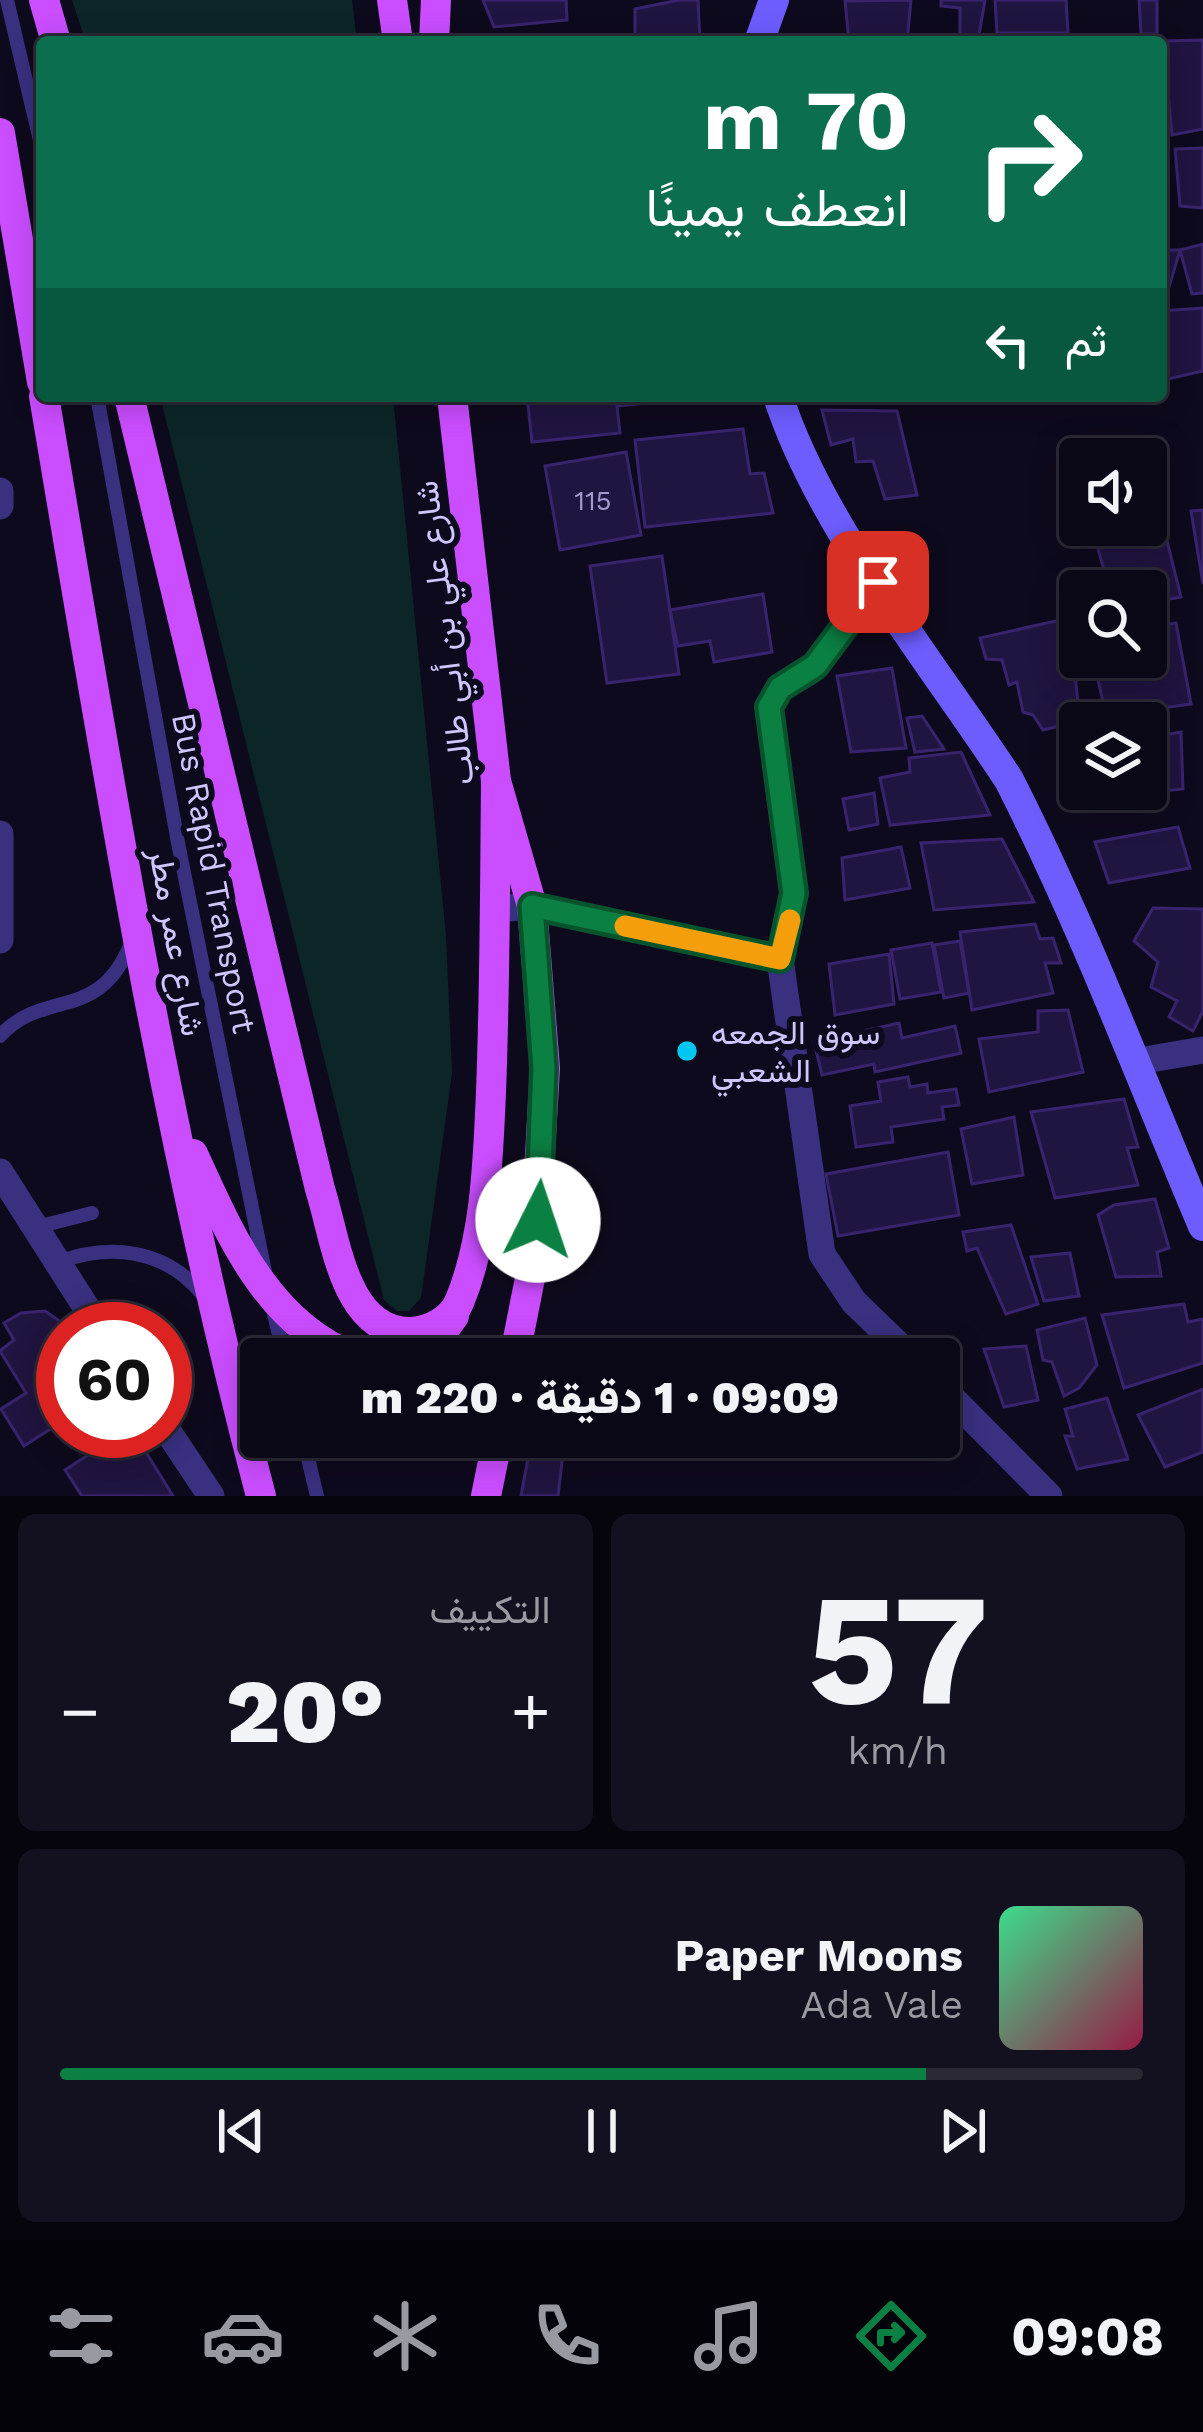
<!DOCTYPE html>
<html lang="ar">
<head>
<meta charset="utf-8">
<style>
	:root { --surface:#0a0816; --page:#13111f; --text:#f1f3f6; --muted:#999aa1; --line:#2a2935; --accent:#0b8043 }
	body { margin:0; font-family:"Work Sans",Vazirmatn,sans-serif; background:var(--page); color:var(--text); direction:rtl; height:100vh; display:flex; flex-direction:column; font-size:45px; white-space:nowrap }
	* { box-sizing:border-box; margin:0 }
	p { font-size:39px; color:var(--muted) }
	.icon { flex:none; width:66px; height:66px; fill:none; stroke:currentColor; stroke-width:2; stroke-linecap:round; stroke-linejoin:round }
	.map { position:relative; height:1496px; overflow:hidden; direction:ltr }
	.sheet { display:flex; flex-direction:column; gap:18px; padding:18px; background:#06040c; flex:1 }
	.sheet>* { flex:none }
	.guide { position:absolute; left:36px; top:36px; width:1131px; height:366px; border-radius:12px; box-shadow:0 6px 30px #0003,0 0 0 3px var(--line); direction:rtl; background:#0b6e4f; color:#fff; overflow:hidden }
	.controls { position:absolute; left:1059px; top:438px; display:grid; gap:24px }
	.controls a { display:grid; place-items:center; width:108px; height:108px; border-radius:12px; background:var(--surface); box-shadow:0 6px 30px #0003,0 0 0 3px var(--line); font-size:60px }
	.speed { position:absolute; left:36px; top:1302px; display:flex; gap:24px; font-size:60px; font-weight:700; text-align:center }
	.speed>* { display:grid; place-content:center; width:156px; height:156px; border-radius:50%; background:var(--surface); box-shadow:0 6px 30px #0003,0 0 0 3px var(--line); line-height:1 }
	.speed .limit { border:18px solid #d22; background:#fff; color:#111 }
	.pin { position:absolute; display:grid; place-items:center; width:102px; height:102px; color:#fff; margin:-51px; border-radius:24px; box-shadow:0 6px 18px #0006 }
	.me { position:absolute; width:132px; margin:-66px; rotate:4deg; stroke-linejoin:round; filter:drop-shadow(0 0 9px #0008) }
	.turn { display:flex; align-items:center; gap:42px; height:252px; padding:0 60px; font-size:54px }
	.turn .icon { width:156px; height:156px; stroke-width:2.5 }
	.turn b { display:block; font-size:84px; line-height:102px }
	.then { display:flex; align-items:center; height:114px; padding:0 60px; background:#0003; gap:24px; font-size:45px }
	.big { font-size:90px; font-weight:800; line-height:1.1 }
	.sheet .widget { flex:1; display:flex; flex-direction:column; justify-content:center; gap:18px; min-width:0; padding:0 42px; border-radius:18px; background:var(--page) }
	.sheet .dial { align-items:center; gap:0 }
	.dial b { font-size:156px; line-height:1 }
	.song { display:flex; align-items:center; gap:36px }
	.cover { width:144px; height:144px; border-radius:18px; background:linear-gradient(135deg,hsl(150 70% 55%),hsl(340 70% 35%)) }
	.played { height:12px; border-radius:6px; background:linear-gradient(90deg,var(--accent) 80%,var(--line) 80%) }
	.keys { display:flex; justify-content:space-around; direction:ltr }
	.heat { display:flex; justify-content:space-between; align-items:center; font-size:66px; direction:ltr }
	.sheet .tiles { flex:1; display:grid; gap:18px; grid-template-columns:1fr 1fr }
	.widget:last-child { grid-column:span 2 }
	.trip { position:absolute; left:240px; top:1338px; width:720px; height:120px; border-radius:12px; background:var(--surface); box-shadow:0 6px 30px #0003,0 0 0 3px var(--line); font-weight:800; line-height:120px; text-align:center; direction:rtl }
	.dock { display:flex; height:192px; justify-content:space-around; align-items:center; background:#040309; color:var(--muted) }
	.dock .icon { width:84px; height:84px }
	.dock .active { color:var(--accent) }
	.dock b { font-size:54px; color:var(--text) }
	.map>svg:first-child { display:block }
</style>
</head>
<body>
<div class="map">
<svg width="1203" height="1496" viewBox="0 0 1203 1496">
	<rect width="100%" height="100%" fill="#0e0a1d"/>
	<!-- green -->
	<g fill="#0c2627">
		<path d="M72,0H352L357,42H86Z"/>
		<path d="M160,396H393L446,936L452,1073L421,1298L409,1311H397L384,1300Z"/>
	</g>
	<!-- building -->
	<g fill="#201440" stroke="#38246e" stroke-width="3">
		<path d="M483,0H566L567,20L494,27Z"/>
		<path d="M679,0H698L700,42H635V9Z"/>
		<path d="M911,0L907,42H849L845,1Z"/>
		<path d="M941,0H985L978,41L960,38V8L941,6Z"/>
		<path d="M995,0H1066L1068,33H997Z"/>
		<path d="M1139,0H1157V34H1141Z"/>
		<path d="M1203,40V129L1172,135L1163,41Z"/>
		<path d="M1203,148V208L1180,206L1175,149Z"/>
		<path d="M1203,244V293L1192,294L1180,250Z"/>
		<path d="M1161,250H1180L1167,294H1161Z"/>
		<path d="M1203,308V371L1168,379L1161,311Z"/>
		<path d="M527,396H717L617,406L620,433L532,442Z"/>
		<path d="M822,410L897,411L917,495L885,499L873,461L856,462L853,439L831,445Z"/>
		<path d="M743,429L750,474L764,473L773,513L645,527L635,440Z"/>
		<path d="M626,452L641,535L560,550L545,466Z"/>
		<path d="M1203,510V584L1191,511Z"/>
		<path d="M1165,533L1181,597L1146,603V591H1110L1094,535Z"/>
		<path d="M662,556L679,674L607,683L590,566Z"/>
		<path d="M763,594L772,652L714,662L710,641L678,646L670,610Z"/>
		<path d="M1069,618L1080,721L1043,730L1033,715L1023,712L1017,682L1009,685L1002,660L986,659L980,638Z"/>
		<path d="M1176,623L1191,704L1106,716L1093,657H1146V628Z"/>
		<path d="M892,668L906,748L851,752L837,676Z"/>
		<path d="M922,716L944,749L915,752L907,718Z"/>
		<path d="M1181,732L1183,789L1142,793L1141,805L1122,811L1117,796L1082,803L1068,751L1080,749V789H1146V738Z"/>
		<path d="M961,752L990,815L890,825L880,778L910,772L909,758Z"/>
		<path d="M874,793L878,824L849,830L843,799Z"/>
		<path d="M1178,827L1190,868L1109,883L1095,842Z"/>
		<path d="M1002,839L1034,902L934,910L921,843Z"/>
		<path d="M901,847L910,888L845,900L842,858Z"/>
		<path d="M1153,908L1203,909V1011L1193,1031L1169,1017L1177,1001L1151,987L1158,962L1134,941Z"/>
		<path d="M1035,924L1040,939L1053,938L1061,963H1045L1053,993L972,1010L960,932Z"/>
		<path d="M960,941L969,993L944,998L934,945Z"/>
		<path d="M932,943L941,992L900,999L891,950Z"/>
		<path d="M889,954L894,1004L835,1015L829,964Z"/>
		<path d="M1068,1010L1083,1072L989,1092L979,1039L1038,1032V1011Z"/>
		<path d="M899,1023L902,1038L955,1026L961,1053L875,1072L874,1064L822,1075L814,1042Z"/>
		<path d="M908,1077L910,1087L927,1084L928,1093L956,1089L959,1105L942,1107L944,1119L891,1127L893,1142L856,1147L850,1106L881,1101L878,1082Z"/>
		<path d="M1124,1099L1138,1147L1127,1148L1138,1185L1055,1198L1031,1112Z"/>
		<path d="M1014,1117L1023,1175L972,1184L961,1129Z"/>
		<path d="M948,1152L959,1215L838,1236L826,1174Z"/>
		<path d="M1155,1199L1169,1248L1157,1252L1161,1276L1116,1277L1098,1215L1114,1205Z"/>
		<path d="M1011,1225L1038,1304L1006,1314L977,1248L967,1251L963,1232Z"/>
		<path d="M1070,1253L1079,1296L1044,1301L1031,1257Z"/>
		<path d="M1184,1304L1188,1322L1203,1319V1363L1124,1388L1102,1315Z"/>
		<path d="M45,1311L71,1329H63V1421L24,1446L1,1409L26,1393L0,1351L14,1340L4,1323L21,1313Z"/>
		<path d="M1085,1318L1097,1365L1079,1388L1064,1396L1052,1362L1043,1360L1037,1330Z"/>
		<path d="M1026,1346L1038,1400L1004,1407L984,1349Z"/>
		<path d="M1203,1389V1452L1165,1467L1138,1415Z"/>
		<path d="M1107,1398L1128,1459L1077,1469L1065,1436H1073L1065,1409Z"/>
		<path d="M73,1431H133L173,1496H82L65,1470L88,1455Z"/>
		<path d="M532,1437H565L558,1496H521Z"/>
	</g>
	<g fill="none" stroke-linecap="round" stroke-linejoin="round">
		<!-- lane -->
		<g stroke="#393080" stroke-width="14">
			<path d="M7,0L42,149"/>
			<path d="M97,396L179,848L265,1272"/>
			<path d="M0,1036C45,987 99,1025 132,941"/>
			<path d="M33,1228L92,1213"/>
			<path d="M56,1263C108,1243 165,1248 203,1295"/>
			<path d="M272,1306L285,1359"/>
			<path d="M303,1437L317,1496"/>
		</g>
		<!-- street -->
		<g stroke="#393080" stroke-width="27">
			<path d="M0,491V506"/>
			<path d="M0,834V940"/>
			<path d="M495,909L532,906L780,959L822,1254L854,1302L913,1359"/>
			<path d="M780,959L793,893L769,707L780,688L809,672L878,582"/>
			<path d="M1139,1061L1203,1050"/>
			<path d="M0,1172L100,1329"/>
			<path d="M939,1385L1049,1496"/>
			<path d="M165,1427L211,1496"/>
		</g>
		<!-- secondary -->
		<g stroke="#6d5dff" stroke-width="30">
			<path d="M759,42L774,0"/>
			<path d="M778,396C819,525 934,665 1009,780C1083,925 1140,1077 1203,1226"/>
		</g>
		<!-- primary -->
		<g stroke="#ca4dff" stroke-width="30">
			<path d="M44,0L56,42"/>
			<path d="M392,0L398,42"/>
			<path d="M434,42L436,0"/>
			<path d="M0,133L42,382"/>
			<path d="M44,396C106,765 165,1135 261,1496"/>
			<path d="M129,396L320,1189C336,1239 344,1331 409,1332C430,1332 453,1319 460,1300C486,1237 488,1159 491,1092C495,988 495,884 496,781"/>
			<path d="M452,396L496,781L532,906L545,1068L534,1258L514,1359"/>
			<path d="M193,1154C230,1235 268,1326 358,1359"/>
			<path d="M423,1359L454,1316"/>
			<path d="M486,1496L498,1437"/>
		</g>
	</g>
	<g fill="none" stroke-linecap="round" stroke-linejoin="round">
		<defs>
			<path id="route" d="M538,1220L544,1068L532,906L780,959L794,893L769,707L780,688L815,666L878,582"/>
		</defs>
		<!-- route casing -->
		<use href="#route" stroke="#07532c" stroke-width="30"/>
		<!-- route -->
		<use href="#route" stroke="#0b8043" stroke-width="21"/>
		<!-- slow -->
		<path stroke="#f59e0b" stroke-width="21" d="M625,926L780,959L790,920"/>
	</g>
	<!-- markers -->
	<circle fill="#00c7f1" stroke="#0e0a1d" stroke-width="4.5" cx="687" cy="1051" r="12"/>
	<g text-anchor="middle" dominant-baseline="central" stroke-width="12" stroke-linejoin="round" paint-order="stroke">
		<!-- number labels -->
		<g font-size="27" fill="#a49acf">
			<text x="593" y="501">115</text>
		</g>
		<!-- street labels -->
		<g font-size="33" fill="#d0c6ff" stroke="#0e0a1d">
			<text transform="translate(444 633) rotate(-97)">شارع علي بن أبي طالب</text>
			<text transform="translate(214 873) rotate(79)">Bus Rapid Transport</text>
			<text transform="translate(177 942) rotate(80)">شارع عمر مطر</text>
		</g>
		<!-- poi labels -->
		<g font-size="33" fill="#d0c6ff" stroke="#0e0a1d" text-anchor="start">
			<text x="711" y="1032">سوق الجمعه<tspan x="711" dy="38">الشعبي</tspan></text>
		</g>
	</g>
</svg>
<div class="controls">
<a><svg class="icon" aria-label="sound" viewBox="0 0 24 24"><path d="M4 9h4l5-4v14l-5-4H4zM17 9q2 3 0 6"/></svg></a>
<a><svg class="icon" aria-label="search" viewBox="0 0 24 24"><circle cx="10" cy="10" r="6"/><path d="M15 15l6 6"/></svg></a>
<a><svg class="icon" aria-label="layers" viewBox="0 0 24 24"><path d="M12 4l9 5-9 5-9-5zM3 14l9 5 9-5"/></svg></a>
</div>
<div class="speed"><div class="limit">60</div></div>
<div class="pin" style="left:878px;top:582px;background:#d93025"><svg class="icon" aria-label="arrive" viewBox="0 0 24 24"><path d="M6 21V4h12l-3 4 3 4H6"/></svg></div>
<svg class="me" style="left:538px;top:1220px" viewBox="-20 -20 40 40"><circle r="19" fill="#fff"/><path d="M0-13L10 11 0 6-10 11z" fill="#0b8043"/></svg>
<div class="trip">09:09 · 1 دقيقة · 220 m</div>
<div class="guide">
<div class="turn"><svg class="icon" aria-label="right" viewBox="0 0 24 24"><path d="M7 20v-9h11M14 6l5 5-5 5"/></svg><div><b>70 m</b>انعطف يمينًا</div></div>
<div class="then">ثم<svg class="icon" aria-label="left" viewBox="0 0 24 24"><path d="M17 20v-9H6M10 6l-5 5 5 5"/></svg></div>
</div>
</div>
<section class="sheet">
<div class="tiles">
<div class="widget dial"><b>57</b><p>km/h</p></div>
<div class="widget"><p>التكييف</p>
<div class="heat"><a>−</a><b class="big">20°</b><a>+</a></div>
</div>
<div class="widget">
<div class="song"><i class="cover"></i><div><b>Paper Moons</b><p>Ada Vale</p></div></div>
<div class="played"></div>
<div class="keys"><svg class="icon" aria-label="previous" viewBox="0 0 24 24"><path d="M18 5L8 12l10 7zM5 5v14"/></svg><svg class="icon" aria-label="pause" viewBox="0 0 24 24"><path d="M8 5v14M16 5v14"/></svg><svg class="icon" aria-label="next" viewBox="0 0 24 24"><path d="M6 5l10 7-10 7zM19 5v14"/></svg></div>
</div>
</div>
</section>
<nav class="dock">
<b>09:08</b>
<svg class="icon active" aria-label="directions" viewBox="0 0 24 24"><path d="M12 3l9 9-9 9-9-9zM9 14v-3h6M13 9l2 2-2 2"/></svg>
<svg class="icon" aria-label="music" viewBox="0 0 24 24"><path d="M9 18V5l10-2v13"/><circle cx="6" cy="18" r="3"/><circle cx="16" cy="16" r="3"/></svg>
<svg class="icon" aria-label="phone" viewBox="0 0 24 24"><path d="M5 4h4l2 5-3 2q2 4 5 5l2-3 5 2v4C11 20 4 13 5 4z"/></svg>
<svg class="icon" aria-label="climate" viewBox="0 0 24 24"><path d="M12 3v18M4 7l16 10M4 17L20 7"/></svg>
<svg class="icon" aria-label="car" viewBox="0 0 24 24"><path d="M5 17H2v-5l4-1 3-4h7l3 4 3 1v5h-3M9 17h6M6 11h13"/><circle cx="7" cy="17" r="2"/><circle cx="17" cy="17" r="2"/></svg>
<svg class="icon" aria-label="filters" viewBox="0 0 24 24"><path d="M4 7h16M4 17h16"/><circle cx="9" cy="7" r="2"/><circle cx="15" cy="17" r="2"/></svg>
</nav>
</body>
</html>
